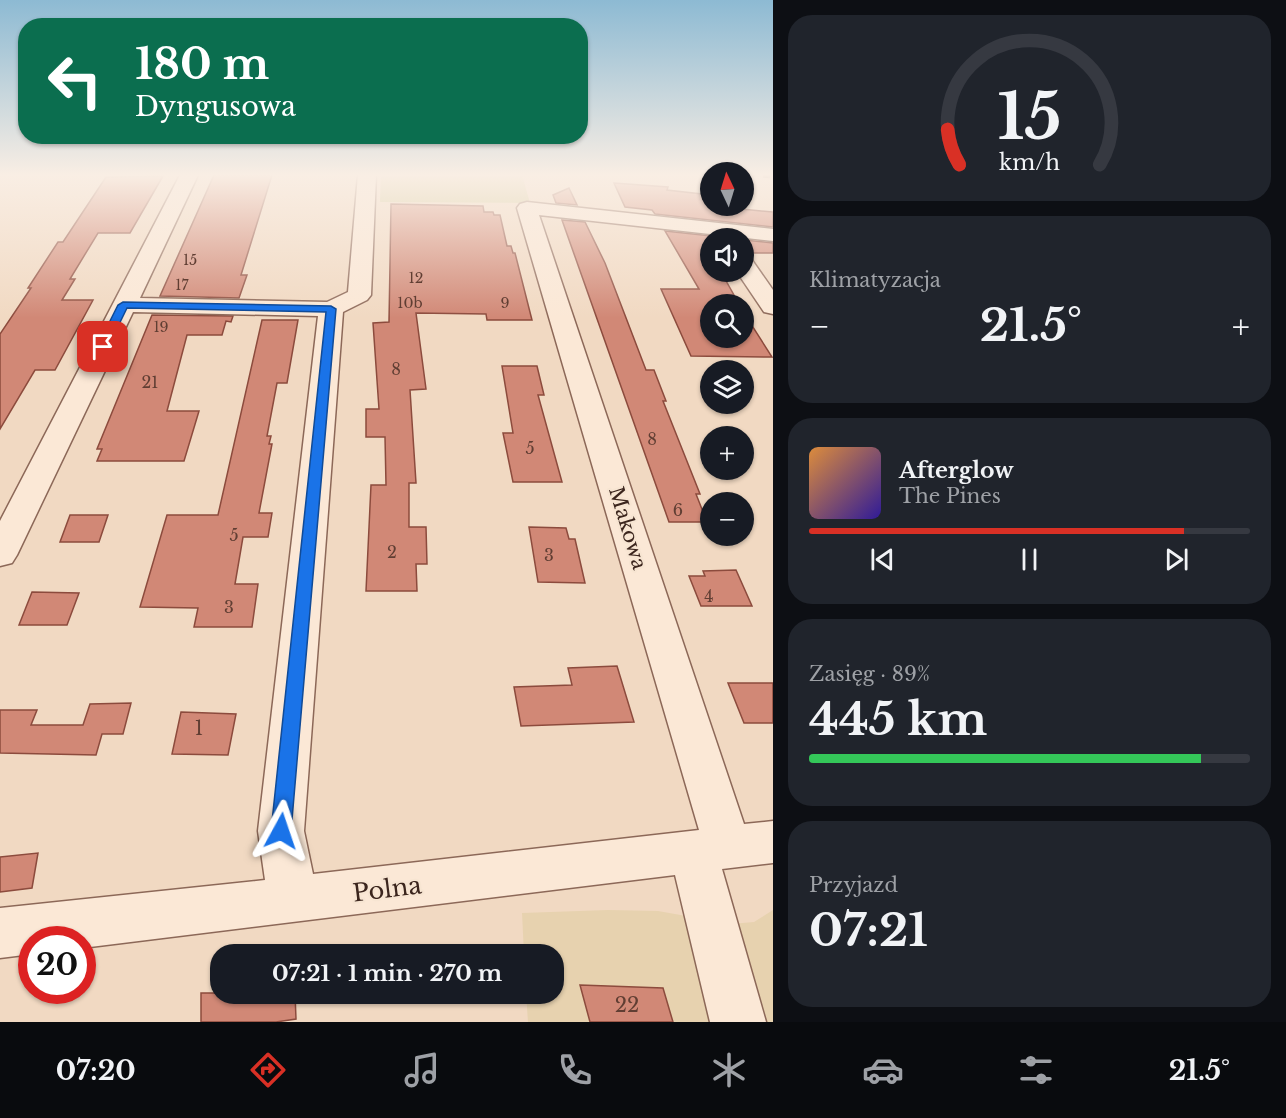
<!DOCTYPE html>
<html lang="pl">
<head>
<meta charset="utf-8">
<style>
	:root { --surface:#171b24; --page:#20242c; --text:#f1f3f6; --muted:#9ea1a6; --line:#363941; --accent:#d93025 }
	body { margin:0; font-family:"Libre Baskerville",serif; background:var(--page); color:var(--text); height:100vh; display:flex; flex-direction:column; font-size:22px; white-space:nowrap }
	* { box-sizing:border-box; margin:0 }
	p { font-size:20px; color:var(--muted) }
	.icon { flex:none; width:33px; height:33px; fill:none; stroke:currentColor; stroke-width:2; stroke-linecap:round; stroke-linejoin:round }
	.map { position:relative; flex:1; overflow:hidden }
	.details { display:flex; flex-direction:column; gap:15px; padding:15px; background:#0d0f14; width:513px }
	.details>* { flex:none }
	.banner { position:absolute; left:18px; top:18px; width:570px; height:126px; border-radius:24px; box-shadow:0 2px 4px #0004; background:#0b6e4f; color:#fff; overflow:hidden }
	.needle { width:39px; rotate:356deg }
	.fabs { position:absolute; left:700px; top:162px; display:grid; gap:12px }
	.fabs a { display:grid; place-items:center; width:54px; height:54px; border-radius:50%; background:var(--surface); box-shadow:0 2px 4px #0004; font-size:30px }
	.speed { position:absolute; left:18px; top:926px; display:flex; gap:12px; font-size:30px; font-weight:700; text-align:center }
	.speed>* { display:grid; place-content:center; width:78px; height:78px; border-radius:50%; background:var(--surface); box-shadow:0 2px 4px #0004; line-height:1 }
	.speed .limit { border:9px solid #d22; background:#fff; color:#111 }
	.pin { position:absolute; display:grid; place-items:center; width:51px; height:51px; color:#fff; margin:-26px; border-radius:12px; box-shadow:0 3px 9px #0006 }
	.me { position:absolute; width:66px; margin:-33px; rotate:5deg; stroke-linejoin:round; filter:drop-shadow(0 0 4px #0008) }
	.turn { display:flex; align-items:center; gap:21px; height:126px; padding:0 18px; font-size:27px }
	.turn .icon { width:78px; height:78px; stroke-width:2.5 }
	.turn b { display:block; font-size:42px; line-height:51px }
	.big { font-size:45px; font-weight:700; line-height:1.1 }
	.details .card { flex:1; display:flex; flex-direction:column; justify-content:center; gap:9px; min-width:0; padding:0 21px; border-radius:24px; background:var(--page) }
	.details .dial { align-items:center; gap:0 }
	.dial svg { height:156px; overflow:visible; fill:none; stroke:var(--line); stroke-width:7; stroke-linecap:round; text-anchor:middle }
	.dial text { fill:var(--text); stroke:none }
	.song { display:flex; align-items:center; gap:18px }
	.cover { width:72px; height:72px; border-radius:9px; background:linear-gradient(135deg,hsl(30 70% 55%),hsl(250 70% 35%)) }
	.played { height:6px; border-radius:3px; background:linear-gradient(90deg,var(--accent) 85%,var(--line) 85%) }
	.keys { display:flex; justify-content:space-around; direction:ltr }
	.heat { display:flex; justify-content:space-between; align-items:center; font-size:33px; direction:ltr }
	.charge { height:9px; border-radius:4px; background:linear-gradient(90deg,#34c759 89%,var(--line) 0) }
	.trip { position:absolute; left:210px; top:944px; width:354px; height:60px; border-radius:24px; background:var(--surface); box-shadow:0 2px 4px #0004; font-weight:700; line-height:60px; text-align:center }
	.tab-bar { display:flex; height:96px; justify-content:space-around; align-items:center; background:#090b0e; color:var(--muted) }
	.tab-bar .icon { width:42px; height:42px }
	.tab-bar .on { color:var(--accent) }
	.tab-bar b { font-size:27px; color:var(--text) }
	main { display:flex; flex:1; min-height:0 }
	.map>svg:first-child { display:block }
</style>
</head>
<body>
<main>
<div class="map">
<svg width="773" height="1022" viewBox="0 0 773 1022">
	<rect width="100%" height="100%" fill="#f1d9c2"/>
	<!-- farmland -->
	<path fill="#e7d2af" d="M608,910L658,911L731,924L754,922L773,910V1022H528L526,993H554V954H524L522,913Z"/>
	<!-- green -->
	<path fill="#cfca95" d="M381,175H522L530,203L380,202Z"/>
	<!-- building -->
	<g fill="#d18876" stroke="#8c4b3d" stroke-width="1.5">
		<path d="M214,175H272L241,275H247L239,298L160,296Z"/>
		<path d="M163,176L130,233H98L70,279H75L62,300H93L55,370H35L0,429V334L31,288H28L58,242H63L106,177Z"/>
		<path d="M614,183L668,187L667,190L711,195V206L773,212V227L655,214L652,210L625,207Z"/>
		<path d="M569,188L577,205L556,203L553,195Z"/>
		<path d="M391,204L483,206L484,212H493L494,215H500L507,246H511L513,253H515L532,320H487L486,314L416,313L426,389L410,390L416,483H409V527H426L427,564H416L417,591H366L371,485H386L385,437H366V409H379L373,323L389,322Z"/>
		<path d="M562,220L585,222L605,263L646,370H654L666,401H663L700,494H696L707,522H669Z"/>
		<path d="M665,231L730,238H711V272H721L739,304H711V338H744V313L772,357L691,356L661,289H699Z"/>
		<path d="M744,240L773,243V253H744Z"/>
		<path d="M152,315L233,316L231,322L226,321L222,335H187L167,411H199L184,461H97L102,449H97Z"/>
		<path d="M262,320H298L287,383H277L267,436H271L269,444H272L259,513H272L268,537H243L235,584H258L252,627H194L198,608L140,607L167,515H218Z"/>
		<path d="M502,366H537L544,395H538L562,482H513L503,433H513Z"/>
		<path d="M70,515H108L99,542H60Z"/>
		<path d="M529,527L566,528L569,539H575L585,583L538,582Z"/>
		<path d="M736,570L752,606H701L689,576H705L703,571Z"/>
		<path d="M32,592L79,593L67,625H19Z"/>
		<path d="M617,666L634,722L521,726L514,687L572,685L568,668Z"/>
		<path d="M728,683H773V723H744Z"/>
		<path d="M131,703L123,734H102L96,755L0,753V710H37L31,725H83L90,704Z"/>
		<path d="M181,712L236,714L228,755L172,754Z"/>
		<path d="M38,853L32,888L0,892V857Z"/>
		<path d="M580,985L663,988L673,1022H590Z"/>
		<path d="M201,993H295L296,1019L276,1022H201Z"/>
	</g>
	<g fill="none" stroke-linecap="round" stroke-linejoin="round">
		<defs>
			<g id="minor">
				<path d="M180,175H198L140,298L327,302L348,292L358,175H376L371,295L367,300L343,312L304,831L313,874L699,830L517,208L520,204L527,202L773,229V241L539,215L744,824L773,821V863L722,869L766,1022H710L675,875L82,948V939H32V954L0,958V908L265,880L258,831L318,316L133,312L17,555L12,563L0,566V521Z"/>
				<path d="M744,258L752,260L773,290V314L764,312L737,272H744Z"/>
			</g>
		</defs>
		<!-- minor casing -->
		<use href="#minor" stroke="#8c6858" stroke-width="3"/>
		<!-- minor -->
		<use href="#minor" fill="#fbe8d6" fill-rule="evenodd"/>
		<!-- rail -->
		<path stroke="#3b251d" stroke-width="3" stroke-dasharray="7 7" stroke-linecap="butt" d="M749,175L773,177"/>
	</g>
	<!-- sky -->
	<linearGradient id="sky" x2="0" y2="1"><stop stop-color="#8dbad3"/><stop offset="0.55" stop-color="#f9eee4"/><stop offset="1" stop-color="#f9eee4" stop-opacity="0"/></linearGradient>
	<rect width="773" height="318" fill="url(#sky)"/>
	<!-- route -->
	<path fill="#1a73e8" stroke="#114b97" stroke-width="1.5" d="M123,302L331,306L336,309L291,831L288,837L281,840L274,837L271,831L326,312L127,308L108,347L103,350L99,349L97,347L118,305Z"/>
	<g text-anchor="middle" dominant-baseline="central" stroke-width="4.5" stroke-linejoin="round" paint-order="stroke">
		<!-- far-number labels -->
		<g font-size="14" fill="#603e33">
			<text x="190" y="260">15</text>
			<text x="416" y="278">12</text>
			<text x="182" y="285">17</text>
			<text x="410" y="303">10b</text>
			<text x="505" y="303">9</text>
			<text x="161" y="327">19</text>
		</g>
		<!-- number labels -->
		<g font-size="16" fill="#603e33">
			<text x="396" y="369">8</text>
			<text x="150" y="382">21</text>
			<text x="652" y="439">8</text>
			<text x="530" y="448">5</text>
			<text x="678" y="510">6</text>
			<text x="234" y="535">5</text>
			<text x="392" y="552">2</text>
			<text x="549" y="555">3</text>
			<text x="709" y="596">4</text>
			<text x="229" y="607">3</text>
		</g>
		<!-- street labels -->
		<g font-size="20" fill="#3b251d" stroke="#f7e5d2">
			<text transform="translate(628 528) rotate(73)">Makowa</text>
		</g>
		<!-- near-number labels -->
		<g font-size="20" fill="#603e33">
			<text x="199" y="728">1</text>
			<text x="627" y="1005">22</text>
		</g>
		<!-- near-street labels -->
		<g font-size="24" fill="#3b251d" stroke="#f7e5d2">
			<text transform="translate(387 889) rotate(-7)">Polna</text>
		</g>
	</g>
</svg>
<div class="fabs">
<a><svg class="needle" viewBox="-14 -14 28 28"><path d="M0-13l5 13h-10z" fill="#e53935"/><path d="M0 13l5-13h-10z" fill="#9ea1a6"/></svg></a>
<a><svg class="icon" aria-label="sound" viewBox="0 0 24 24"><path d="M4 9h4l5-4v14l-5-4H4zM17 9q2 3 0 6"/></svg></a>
<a><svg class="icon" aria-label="search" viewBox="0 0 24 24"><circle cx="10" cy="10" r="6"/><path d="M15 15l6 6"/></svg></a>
<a><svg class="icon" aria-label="layers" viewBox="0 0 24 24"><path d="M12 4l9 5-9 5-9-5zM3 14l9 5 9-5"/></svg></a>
<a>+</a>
<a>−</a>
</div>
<div class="speed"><div class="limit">20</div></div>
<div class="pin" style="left:103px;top:347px;background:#d93025"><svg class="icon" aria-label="arrive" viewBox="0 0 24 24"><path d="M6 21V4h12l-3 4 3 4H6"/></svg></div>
<svg class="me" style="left:281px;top:831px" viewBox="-20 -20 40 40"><path d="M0-17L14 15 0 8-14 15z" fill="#1a73e8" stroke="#fff" stroke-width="4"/></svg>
<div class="trip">07:21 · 1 min · 270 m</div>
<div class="banner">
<div class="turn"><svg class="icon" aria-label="left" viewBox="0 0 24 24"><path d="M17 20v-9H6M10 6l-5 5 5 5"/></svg><div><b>180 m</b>Dyngusowa</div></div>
</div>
</div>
<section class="details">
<div class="card dial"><svg viewBox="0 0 100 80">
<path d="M14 69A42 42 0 1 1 86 69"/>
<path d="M14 69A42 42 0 0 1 8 51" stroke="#d93025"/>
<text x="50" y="56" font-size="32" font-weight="700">15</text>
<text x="50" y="72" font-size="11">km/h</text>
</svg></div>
<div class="card"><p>Klimatyzacja</p>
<div class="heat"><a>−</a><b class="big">21.5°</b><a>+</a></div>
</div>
<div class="card">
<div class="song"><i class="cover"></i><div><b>Afterglow</b><p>The Pines</p></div></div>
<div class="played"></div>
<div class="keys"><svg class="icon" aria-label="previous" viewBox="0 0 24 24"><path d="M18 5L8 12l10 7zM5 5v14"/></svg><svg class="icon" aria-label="pause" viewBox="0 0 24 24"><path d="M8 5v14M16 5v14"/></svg><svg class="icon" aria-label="next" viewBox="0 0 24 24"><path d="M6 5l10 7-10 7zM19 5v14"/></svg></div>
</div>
<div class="card"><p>Zasięg · 89%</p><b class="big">445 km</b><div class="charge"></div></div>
<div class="card"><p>Przyjazd</p><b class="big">07:21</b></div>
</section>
</main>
<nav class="tab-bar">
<b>07:20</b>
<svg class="icon on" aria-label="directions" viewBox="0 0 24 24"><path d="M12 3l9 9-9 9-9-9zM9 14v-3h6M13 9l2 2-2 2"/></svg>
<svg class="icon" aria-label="music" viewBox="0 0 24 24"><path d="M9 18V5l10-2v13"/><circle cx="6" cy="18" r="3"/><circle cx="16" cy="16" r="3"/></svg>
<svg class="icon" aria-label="phone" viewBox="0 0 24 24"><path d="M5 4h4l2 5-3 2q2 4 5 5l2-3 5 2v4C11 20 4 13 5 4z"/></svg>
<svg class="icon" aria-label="climate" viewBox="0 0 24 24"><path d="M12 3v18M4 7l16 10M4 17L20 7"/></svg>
<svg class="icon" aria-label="car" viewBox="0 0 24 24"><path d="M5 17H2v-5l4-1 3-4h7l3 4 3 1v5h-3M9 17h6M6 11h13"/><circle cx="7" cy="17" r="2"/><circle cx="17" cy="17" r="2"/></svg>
<svg class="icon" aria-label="filters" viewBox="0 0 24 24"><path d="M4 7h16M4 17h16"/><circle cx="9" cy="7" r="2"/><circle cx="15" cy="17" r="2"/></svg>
<b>21.5°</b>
</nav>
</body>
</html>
